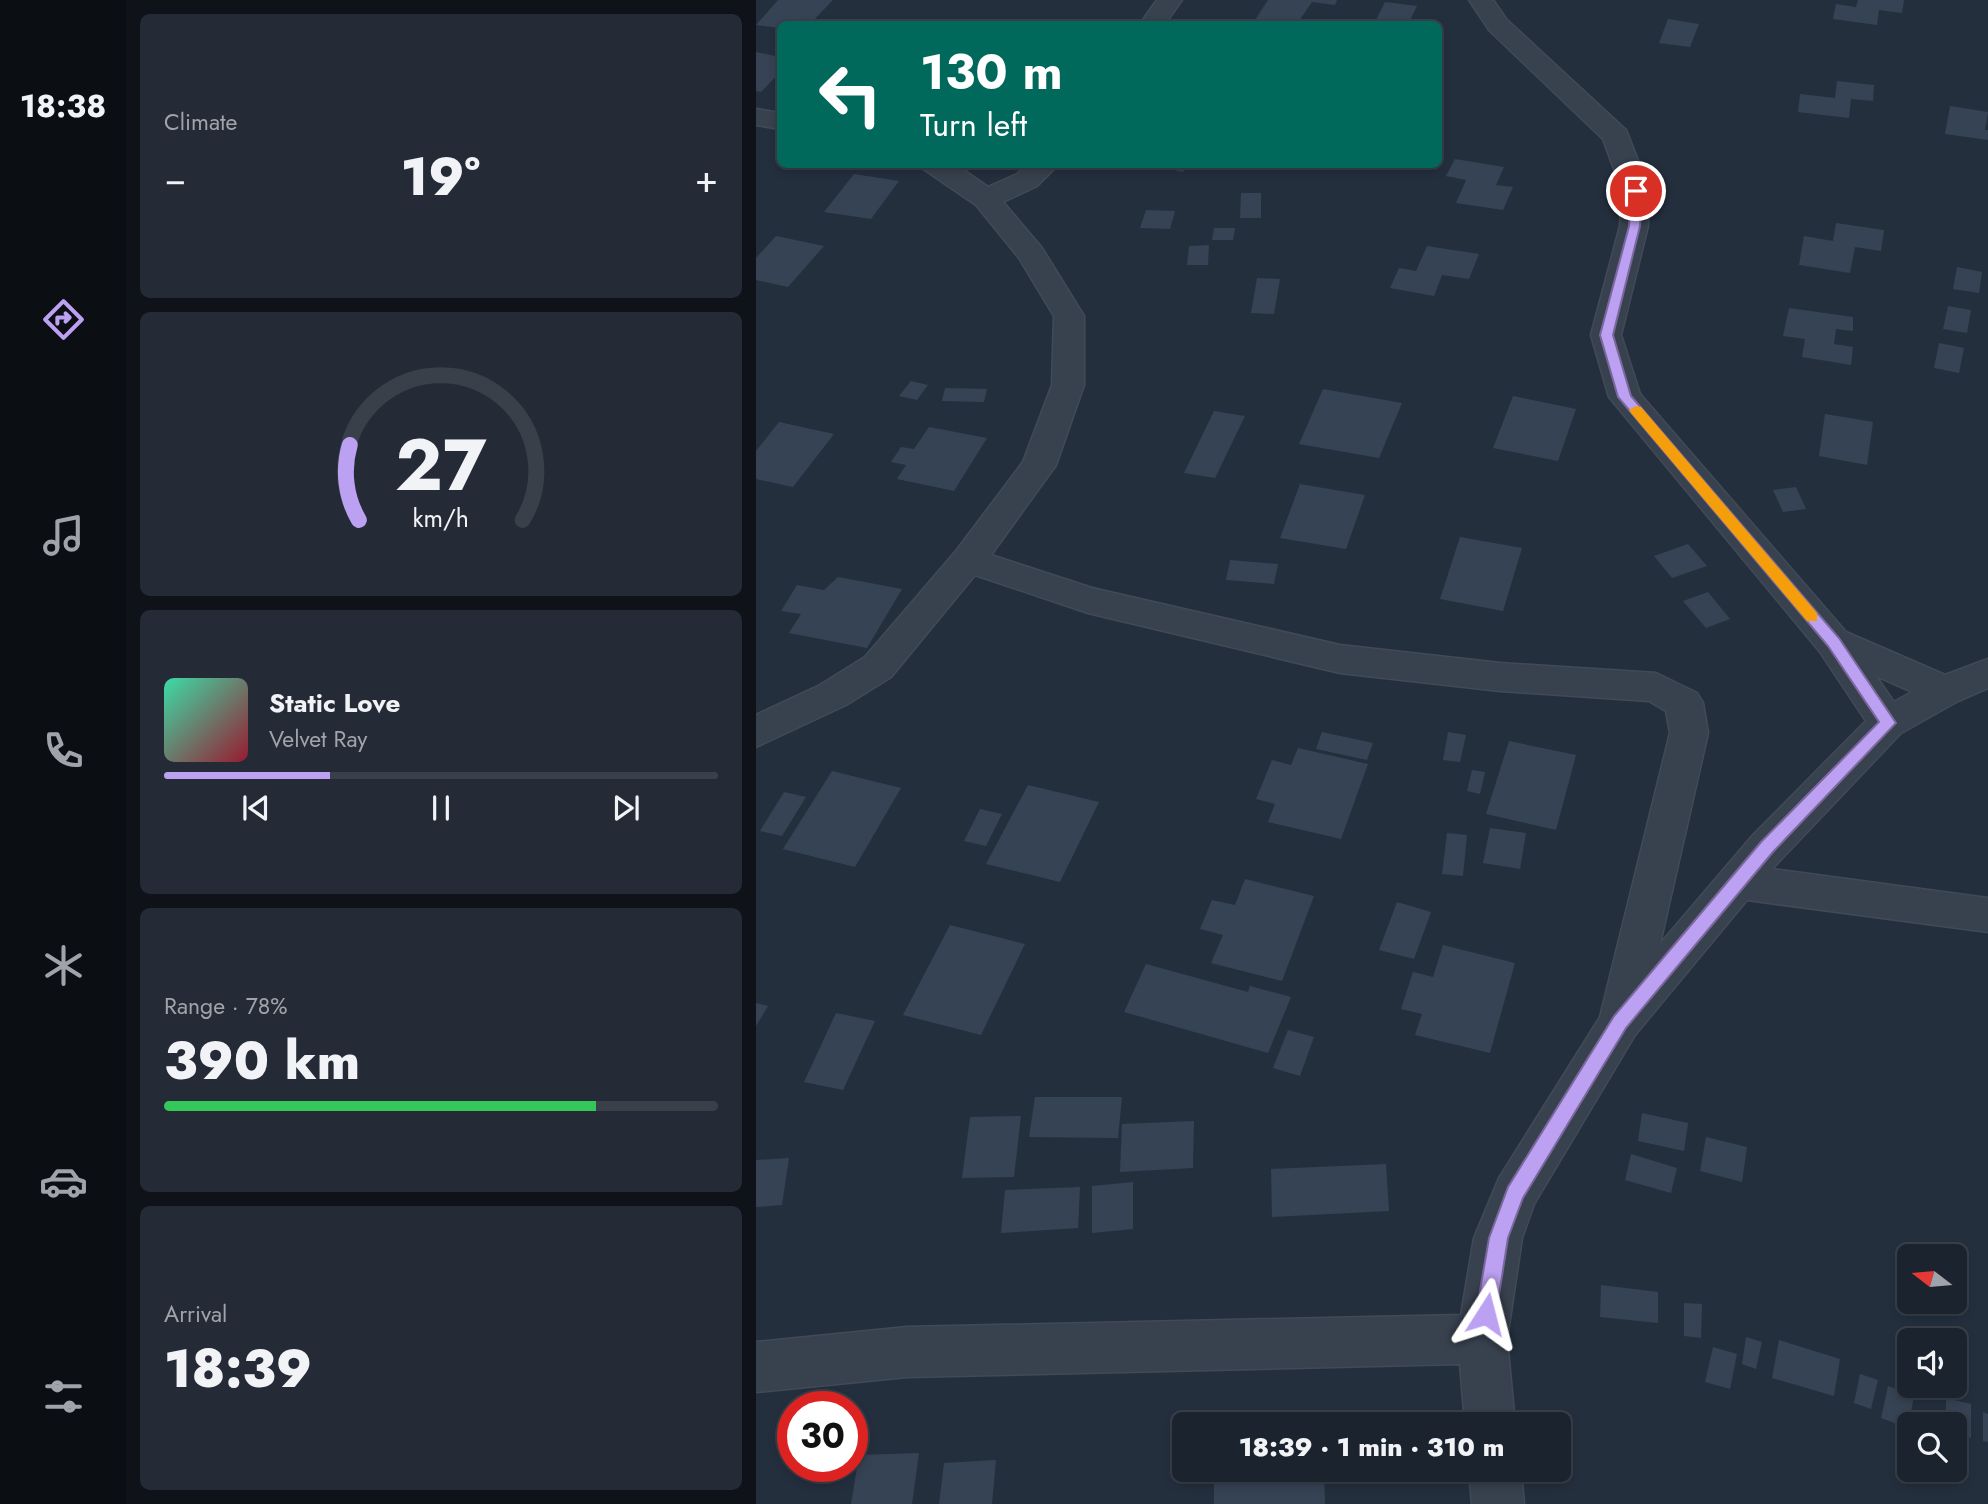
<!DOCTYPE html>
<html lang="en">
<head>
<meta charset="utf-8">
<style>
	:root { --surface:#1b232e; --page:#242b36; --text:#f1f3f6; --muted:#a0a4aa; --line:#39404a; --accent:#bca0f2 }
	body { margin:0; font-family:Jost,sans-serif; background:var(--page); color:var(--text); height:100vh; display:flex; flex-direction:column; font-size:26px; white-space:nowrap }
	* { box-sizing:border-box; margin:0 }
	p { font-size:23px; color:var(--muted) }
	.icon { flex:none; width:38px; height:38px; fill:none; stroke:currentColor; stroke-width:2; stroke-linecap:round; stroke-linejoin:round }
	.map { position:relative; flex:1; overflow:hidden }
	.panel { display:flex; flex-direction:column; gap:14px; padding:14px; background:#0f1319; width:630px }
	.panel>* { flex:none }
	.guide { position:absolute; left:21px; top:21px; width:665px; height:147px; border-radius:10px; box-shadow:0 4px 10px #0003,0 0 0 2px var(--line); background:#00695c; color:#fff; overflow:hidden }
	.needle { width:46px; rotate:286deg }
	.tools { position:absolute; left:1141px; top:1244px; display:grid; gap:14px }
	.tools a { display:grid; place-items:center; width:70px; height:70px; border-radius:10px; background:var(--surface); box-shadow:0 4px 10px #0003,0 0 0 2px var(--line); font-size:35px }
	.speed { position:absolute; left:21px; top:1391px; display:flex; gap:14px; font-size:35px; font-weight:700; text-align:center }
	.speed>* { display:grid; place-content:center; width:91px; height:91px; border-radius:50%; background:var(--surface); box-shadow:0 4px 10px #0003,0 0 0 2px var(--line); line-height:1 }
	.speed .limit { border:10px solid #d22; background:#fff; color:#111 }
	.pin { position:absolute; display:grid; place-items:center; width:60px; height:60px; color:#fff; margin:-30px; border:4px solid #fff; border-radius:50%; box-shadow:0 2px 7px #0007 }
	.me { position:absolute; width:77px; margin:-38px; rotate:9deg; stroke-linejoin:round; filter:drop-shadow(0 0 5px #0008) }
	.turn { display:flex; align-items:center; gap:24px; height:147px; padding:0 28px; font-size:32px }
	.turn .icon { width:91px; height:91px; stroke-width:2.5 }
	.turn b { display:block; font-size:49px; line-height:60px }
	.big { font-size:52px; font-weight:800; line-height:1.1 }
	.panel .card { flex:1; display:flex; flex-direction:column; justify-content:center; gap:10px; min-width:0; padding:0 24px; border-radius:10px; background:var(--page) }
	.panel .dial { align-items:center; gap:0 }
	.dial svg { height:182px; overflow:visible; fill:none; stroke:var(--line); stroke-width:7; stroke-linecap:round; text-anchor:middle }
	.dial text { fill:var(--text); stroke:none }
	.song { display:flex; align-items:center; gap:21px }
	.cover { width:84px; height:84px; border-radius:10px; background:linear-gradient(135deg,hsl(160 70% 55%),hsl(350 70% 35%)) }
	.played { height:7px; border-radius:4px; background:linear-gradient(90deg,var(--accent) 30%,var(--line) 30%) }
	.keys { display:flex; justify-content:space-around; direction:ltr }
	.heat { display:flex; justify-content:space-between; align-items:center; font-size:38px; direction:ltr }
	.charge { height:10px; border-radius:5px; background:linear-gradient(90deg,#34c759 78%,var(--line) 0) }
	.trip { position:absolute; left:416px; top:1412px; width:399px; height:70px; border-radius:10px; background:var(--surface); box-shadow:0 4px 10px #0003,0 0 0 2px var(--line); font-weight:800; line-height:70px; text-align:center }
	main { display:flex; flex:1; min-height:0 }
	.tabs { display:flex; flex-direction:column; width:126px; justify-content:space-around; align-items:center; background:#0b0e12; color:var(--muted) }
	.tabs .icon { width:49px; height:49px }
	.tabs .current { color:var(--accent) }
	.tabs b { font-size:32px; color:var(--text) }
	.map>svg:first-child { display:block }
</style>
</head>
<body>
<main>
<nav class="tabs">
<b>18:38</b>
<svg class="icon current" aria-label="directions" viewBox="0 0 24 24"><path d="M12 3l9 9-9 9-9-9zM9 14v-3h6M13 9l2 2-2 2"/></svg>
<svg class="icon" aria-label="music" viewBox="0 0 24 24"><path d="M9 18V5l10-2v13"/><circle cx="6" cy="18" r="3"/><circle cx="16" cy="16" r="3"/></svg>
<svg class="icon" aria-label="phone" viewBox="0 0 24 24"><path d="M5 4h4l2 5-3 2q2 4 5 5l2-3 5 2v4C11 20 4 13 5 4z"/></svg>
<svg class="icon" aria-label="climate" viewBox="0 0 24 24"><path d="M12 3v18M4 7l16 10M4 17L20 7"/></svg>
<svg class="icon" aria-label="car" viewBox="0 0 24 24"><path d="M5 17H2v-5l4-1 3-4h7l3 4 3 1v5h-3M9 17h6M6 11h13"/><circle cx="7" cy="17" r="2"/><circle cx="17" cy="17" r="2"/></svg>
<svg class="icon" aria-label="filters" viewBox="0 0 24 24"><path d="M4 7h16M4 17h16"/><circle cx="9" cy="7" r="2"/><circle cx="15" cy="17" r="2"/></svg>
</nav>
<section class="panel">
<div class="card"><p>Climate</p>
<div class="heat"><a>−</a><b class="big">19°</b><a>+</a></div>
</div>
<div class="card dial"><svg viewBox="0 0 100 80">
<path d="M14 69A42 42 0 1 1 86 69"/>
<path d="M14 69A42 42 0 0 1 10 36" stroke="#bca0f2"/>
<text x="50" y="56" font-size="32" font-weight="700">27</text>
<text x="50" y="72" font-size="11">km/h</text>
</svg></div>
<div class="card">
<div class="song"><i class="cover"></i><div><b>Static Love</b><p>Velvet Ray</p></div></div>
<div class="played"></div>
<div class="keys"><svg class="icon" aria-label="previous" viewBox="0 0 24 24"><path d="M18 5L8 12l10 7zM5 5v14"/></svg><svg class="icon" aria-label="pause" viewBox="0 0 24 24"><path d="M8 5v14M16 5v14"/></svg><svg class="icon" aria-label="next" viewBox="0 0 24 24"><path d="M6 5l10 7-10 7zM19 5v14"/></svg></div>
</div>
<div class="card"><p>Range · 78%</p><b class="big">390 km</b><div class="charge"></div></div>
<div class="card"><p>Arrival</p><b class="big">18:39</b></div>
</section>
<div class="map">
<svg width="1232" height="1504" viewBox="0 0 1232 1504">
	<rect width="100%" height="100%" fill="#242f3e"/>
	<!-- building -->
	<g fill="#364354">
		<path d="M22,0H77L54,24H24V28L0,25Z"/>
		<path d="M512,0H581L579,5L556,2L541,24L497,23Z"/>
		<path d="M1102,0H1148L1146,13L1123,10L1121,25L1077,19L1080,4L1100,7Z"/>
		<path d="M629,2L661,6L654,20L678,24H618Z"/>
		<path d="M912,19L943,24L934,47L903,43Z"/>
		<path d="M0,52L24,57V72L5,92L0,91Z"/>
		<path d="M1081,81L1118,85L1117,101L1095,99L1093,118L1042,112L1044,94L1079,98Z"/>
		<path d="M1194,106L1232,112L1229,130H1232V140L1189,134Z"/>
		<path d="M699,159L748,167L740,185L757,187L747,210L700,203L710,180L690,176Z"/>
		<path d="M391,164H431L427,172Z"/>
		<path d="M98,174L143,181L115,219L68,212Z"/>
		<path d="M485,193H505V218H484Z"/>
		<path d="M390,210L419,211L414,229L384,228Z"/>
		<path d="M1080,223L1128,230L1125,251L1099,247L1094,273L1043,265L1048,236L1077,241Z"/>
		<path d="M458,228H479L477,240H456Z"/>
		<path d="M20,236L68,246L32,287L0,280V258Z"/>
		<path d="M453,245L452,265H431L433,246Z"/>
		<path d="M671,246L723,254L713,279L686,275L678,296L634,288L643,268L660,271Z"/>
		<path d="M1201,267L1226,272L1223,293L1197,289Z"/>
		<path d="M501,278L524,279L518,314L495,313Z"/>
		<path d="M1192,306L1215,310L1211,333L1187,329Z"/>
		<path d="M1033,308L1097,317V331L1080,329L1078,344L1097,347L1095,365L1046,357L1049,339L1027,336Z"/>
		<path d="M1183,343L1208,348L1203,373L1178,368Z"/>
		<path d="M155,381L172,385L161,400L143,396Z"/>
		<path d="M189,388L231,389L228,402L186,401Z"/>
		<path d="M567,389L646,403L623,458L543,444Z"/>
		<path d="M757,396L820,409L802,461L737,448Z"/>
		<path d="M458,411L489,416L459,478L428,473Z"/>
		<path d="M1069,414L1117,422L1111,465L1063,456Z"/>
		<path d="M23,422L78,434L37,487L0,479V451Z"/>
		<path d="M173,427L231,438L198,491L141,479L150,465L135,462L145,447L158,449Z"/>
		<path d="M544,484L609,495L590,549L524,538Z"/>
		<path d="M1040,487L1050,509L1027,512L1017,490Z"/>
		<path d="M704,537L766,548L747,611L684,599Z"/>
		<path d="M932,544L951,566L916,578L898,556Z"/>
		<path d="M474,560L522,564L518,584L470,580Z"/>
		<path d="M82,577L146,589L111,648L33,633L45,614L25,611L41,585L68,590Z"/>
		<path d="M952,592L974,619L950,628L927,601Z"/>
		<path d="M566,732L617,743L611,760L560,749Z"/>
		<path d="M692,732L710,735L704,762L687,760Z"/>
		<path d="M753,741L820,755L800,830L730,814Z"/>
		<path d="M542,748L612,764L585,839L512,822L519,804L500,799L516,760L535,765Z"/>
		<path d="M716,770L729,772L724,794L711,791Z"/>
		<path d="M76,771L145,788L99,867L27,849Z"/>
		<path d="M272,785L343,802L304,882L230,864Z"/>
		<path d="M28,792L50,797L26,836L4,831Z"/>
		<path d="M224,809L246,814L230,846L208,841Z"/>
		<path d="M734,828L770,833L764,869L727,863Z"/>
		<path d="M691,833L711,835L707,876L686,874Z"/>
		<path d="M489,879L558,896L526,981L455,963L467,935L444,929L456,900L479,905Z"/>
		<path d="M641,902L675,912L658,959L623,950Z"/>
		<path d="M194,925L269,944L225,1035L147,1015Z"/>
		<path d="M687,945L759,963L734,1053L659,1035L666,1014L645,1009L657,972L677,977Z"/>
		<path d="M390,964L492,992L494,986L535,997L512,1053L368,1012Z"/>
		<path d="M0,1003L12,1006L0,1026Z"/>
		<path d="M80,1013L119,1021L87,1090L48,1082Z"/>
		<path d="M532,1030L558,1037L544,1076L517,1068Z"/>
		<path d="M279,1097H366L362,1138L273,1137Z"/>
		<path d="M886,1113L932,1123L928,1151L882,1141Z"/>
		<path d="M265,1116L258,1177L206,1178L214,1117Z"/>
		<path d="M438,1121L437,1168L364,1172L366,1124Z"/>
		<path d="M950,1137L991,1147L986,1182L944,1171Z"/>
		<path d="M875,1154L921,1168L915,1193L869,1180Z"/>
		<path d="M33,1158L26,1205L0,1207V1160Z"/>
		<path d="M630,1164L633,1211L516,1217L515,1169Z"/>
		<path d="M377,1182V1229L336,1233V1186Z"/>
		<path d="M324,1187L322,1228L245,1233L249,1190Z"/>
		<path d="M845,1285L902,1292V1323L844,1317Z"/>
		<path d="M928,1303L946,1304L945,1338L928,1336Z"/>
		<path d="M990,1337L1006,1342L1000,1369L986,1364Z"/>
		<path d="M1023,1340L1084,1359L1078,1396L1016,1378Z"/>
		<path d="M957,1347L981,1354L974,1389L949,1382Z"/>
		<path d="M1104,1374L1122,1380L1115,1409L1098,1403Z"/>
		<path d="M1132,1386L1158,1396L1152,1428L1125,1418Z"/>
		<path d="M1190,1398L1215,1404V1438L1199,1434V1424H1190Z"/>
		<path d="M1227,1412L1232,1414V1442L1227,1441Z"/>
		<path d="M526,1415V1424H459V1419Z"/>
		<path d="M163,1453L156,1504H95L103,1455Z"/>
		<path d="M240,1460L236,1504H183L188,1463Z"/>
		<path d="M458,1470H568L569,1504H458Z"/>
	</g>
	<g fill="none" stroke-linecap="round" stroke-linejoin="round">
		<defs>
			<g id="minor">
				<path d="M401,0H426L409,24H384Z"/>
				<path d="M713,0H737L751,20L870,130L894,191L892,226L865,335L884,394L1090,632L1189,675L1232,659V688L1202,701L1145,733L1016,869L1232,898V932L991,900L879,1035L778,1204L766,1238L751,1339L759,1424H709L704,1364L151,1377L0,1392V1342L151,1327L705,1315L718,1238L743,1178L844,1017L914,733L910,711L893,701L744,691L584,673L332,613L219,575L135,677L90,705L0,747V715L64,685L109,657L200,551L267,462L296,385L298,316L263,258L220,205L160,164H199L232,187L261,174L272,164H303L281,186L247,202L286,248L328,316V385L300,465L235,555L336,588L584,645L744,663L900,673L941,693L947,703L952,733L904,944L997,835L1110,721L1064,652L853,397L835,335L864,226L866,191L847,139L733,30ZM1120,676L1156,692L1138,702Z"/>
				<path d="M0,109L24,113V129L0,125Z"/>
				<path d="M713,1470H765L768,1504H716Z"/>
			</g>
		</defs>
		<!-- minor casing -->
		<use href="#minor" stroke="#414a57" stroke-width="3"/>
		<!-- minor -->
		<use href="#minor" fill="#38414e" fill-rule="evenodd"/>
	</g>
	<!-- route -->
	<path fill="#bca0f2" stroke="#7a689d" stroke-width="2" d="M880,188L886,191L884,226L857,335L875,396L1083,638L1140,723L1017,852L870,1028L767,1198L752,1238L740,1314L737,1321L730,1324L723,1321L720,1314L733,1238L752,1187L858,1016L1005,842L1123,722L1072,646L862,397L844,335L873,226L875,191Z"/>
	<!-- slow -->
	<path fill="#f59e0b" d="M880,406L885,407L1061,613V621H1051L875,413L873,410Z"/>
</svg>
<div class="tools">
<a><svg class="needle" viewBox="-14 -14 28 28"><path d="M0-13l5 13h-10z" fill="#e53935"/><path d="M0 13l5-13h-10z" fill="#a0a4aa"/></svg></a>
<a><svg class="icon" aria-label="sound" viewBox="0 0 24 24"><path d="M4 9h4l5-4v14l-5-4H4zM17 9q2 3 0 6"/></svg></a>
<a><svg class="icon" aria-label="search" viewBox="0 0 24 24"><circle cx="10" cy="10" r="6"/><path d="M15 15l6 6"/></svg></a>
</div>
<div class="speed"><div class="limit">30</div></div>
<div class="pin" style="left:880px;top:191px;background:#d93025"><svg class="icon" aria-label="arrive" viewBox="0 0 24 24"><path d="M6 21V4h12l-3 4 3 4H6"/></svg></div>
<svg class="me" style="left:730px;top:1314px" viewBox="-20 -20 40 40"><path d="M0-17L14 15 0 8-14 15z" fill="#bca0f2" stroke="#fff" stroke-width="4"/></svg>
<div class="trip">18:39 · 1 min · 310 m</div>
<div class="guide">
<div class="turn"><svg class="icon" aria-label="left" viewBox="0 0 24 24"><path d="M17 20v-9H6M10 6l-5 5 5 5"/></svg><div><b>130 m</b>Turn left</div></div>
</div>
</div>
</main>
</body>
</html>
